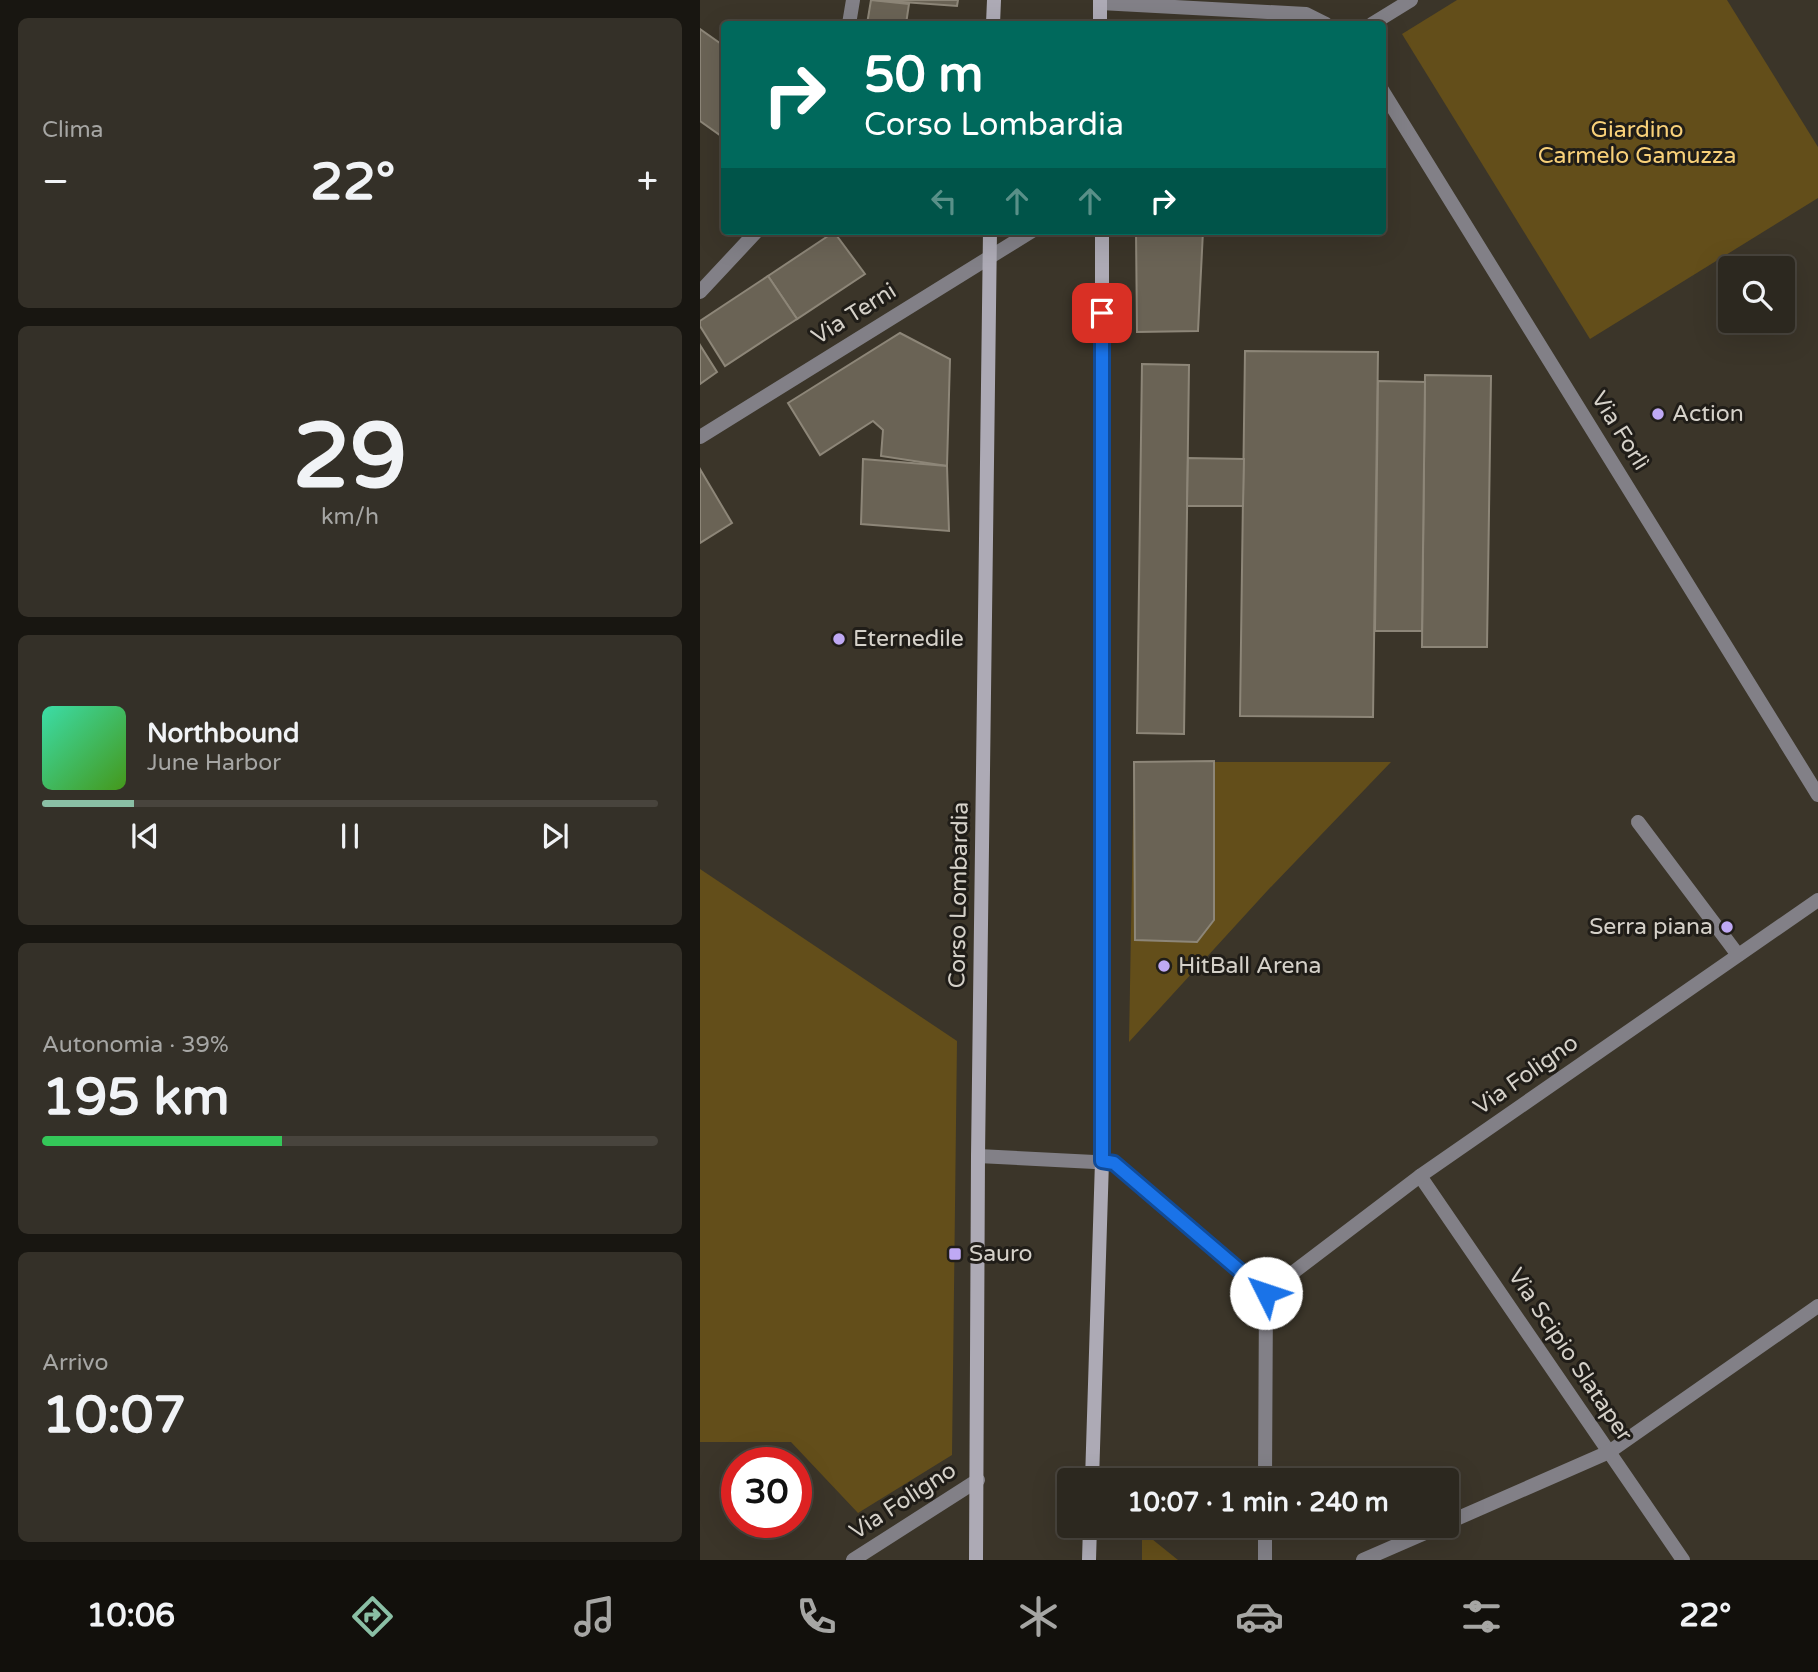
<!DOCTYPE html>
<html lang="it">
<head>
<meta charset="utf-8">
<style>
	:root { --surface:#2c281f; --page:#343028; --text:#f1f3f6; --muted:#a6a6a4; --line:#48443d; --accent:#8abfa5 }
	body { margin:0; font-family:"Varela Round",sans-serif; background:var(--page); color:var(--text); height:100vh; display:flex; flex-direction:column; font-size:26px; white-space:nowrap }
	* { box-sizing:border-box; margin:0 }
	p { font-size:23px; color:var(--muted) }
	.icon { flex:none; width:38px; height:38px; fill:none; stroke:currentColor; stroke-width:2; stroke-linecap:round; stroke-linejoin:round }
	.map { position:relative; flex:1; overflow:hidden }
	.drawer { display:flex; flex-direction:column; gap:18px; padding:18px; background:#181611; width:700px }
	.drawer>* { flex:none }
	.hud { position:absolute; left:21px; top:21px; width:665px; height:214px; border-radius:7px; box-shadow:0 7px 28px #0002,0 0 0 2px var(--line); background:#00695c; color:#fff; overflow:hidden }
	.buttons { position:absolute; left:1018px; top:256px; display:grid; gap:14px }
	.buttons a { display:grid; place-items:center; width:77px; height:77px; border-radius:7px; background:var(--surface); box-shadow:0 7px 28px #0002,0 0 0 2px var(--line); font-size:35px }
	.speed { position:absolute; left:21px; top:1447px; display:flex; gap:14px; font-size:35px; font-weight:700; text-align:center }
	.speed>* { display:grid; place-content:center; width:91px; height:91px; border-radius:50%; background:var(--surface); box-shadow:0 7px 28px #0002,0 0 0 2px var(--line); line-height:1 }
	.speed .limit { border:10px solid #d22; background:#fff; color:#111 }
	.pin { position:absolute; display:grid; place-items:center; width:60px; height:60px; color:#fff; margin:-30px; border-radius:14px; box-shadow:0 4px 10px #0006 }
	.me { position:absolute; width:77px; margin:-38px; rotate:311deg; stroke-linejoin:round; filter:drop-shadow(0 0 5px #0008) }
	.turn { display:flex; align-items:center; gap:24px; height:147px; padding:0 28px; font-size:32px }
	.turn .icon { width:91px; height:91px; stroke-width:2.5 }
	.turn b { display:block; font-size:49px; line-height:60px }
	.lanes { display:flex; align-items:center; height:66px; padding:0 28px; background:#0003; justify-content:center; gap:35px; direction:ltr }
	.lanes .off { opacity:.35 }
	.big { font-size:52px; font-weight:700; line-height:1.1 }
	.drawer .tile { flex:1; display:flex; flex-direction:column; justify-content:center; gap:10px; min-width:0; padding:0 24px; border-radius:10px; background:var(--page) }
	.drawer .dial { align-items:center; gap:0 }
	.dial b { font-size:91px; line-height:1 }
	.song { display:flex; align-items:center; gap:21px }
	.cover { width:84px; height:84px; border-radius:10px; background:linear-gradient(135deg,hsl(160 70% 55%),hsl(100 70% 35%)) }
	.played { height:7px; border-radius:4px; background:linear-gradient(90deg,var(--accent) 15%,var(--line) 15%) }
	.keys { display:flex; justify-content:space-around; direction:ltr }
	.heat { display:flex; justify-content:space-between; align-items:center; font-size:38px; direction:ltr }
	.charge { height:10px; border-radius:5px; background:linear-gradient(90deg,#34c759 39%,var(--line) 0) }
	.trip { position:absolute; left:357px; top:1468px; width:402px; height:70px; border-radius:7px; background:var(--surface); box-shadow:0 7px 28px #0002,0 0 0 2px var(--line); font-weight:700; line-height:70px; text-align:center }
	.menu { display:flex; height:112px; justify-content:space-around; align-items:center; background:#12100c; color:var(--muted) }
	.menu .icon { width:49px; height:49px }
	.menu .on { color:var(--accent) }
	.menu b { font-size:32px; color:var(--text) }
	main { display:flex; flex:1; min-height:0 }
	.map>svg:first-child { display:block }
</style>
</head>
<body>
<main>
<section class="drawer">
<div class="tile"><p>Clima</p>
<div class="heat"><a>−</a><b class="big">22°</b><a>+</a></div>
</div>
<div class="tile dial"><b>29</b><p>km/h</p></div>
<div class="tile">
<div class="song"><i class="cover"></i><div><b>Northbound</b><p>June Harbor</p></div></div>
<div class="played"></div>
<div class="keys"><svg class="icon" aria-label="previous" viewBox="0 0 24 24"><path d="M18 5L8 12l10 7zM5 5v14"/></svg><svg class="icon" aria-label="pause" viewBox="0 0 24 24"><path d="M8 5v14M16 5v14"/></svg><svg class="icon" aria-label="next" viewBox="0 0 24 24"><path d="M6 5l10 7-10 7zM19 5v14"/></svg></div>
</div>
<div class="tile"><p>Autonomia · 39%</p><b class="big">195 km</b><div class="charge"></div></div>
<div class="tile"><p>Arrivo</p><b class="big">10:07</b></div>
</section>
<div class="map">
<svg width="1118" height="1560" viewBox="0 0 1118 1560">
	<rect width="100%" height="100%" fill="#3b3529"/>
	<!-- green -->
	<g fill="#634e1a">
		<path d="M757,0H1027L1118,147V198L890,339L702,34Z"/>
		<path d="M434,762H691L568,890L429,1042Z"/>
		<path d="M0,869L257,1041L252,1455L158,1513L91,1442H0Z"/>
		<path d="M442,1531L478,1560H442Z"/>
	</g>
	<!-- building -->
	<g fill="#6a6355" stroke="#8d8678" stroke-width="2">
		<path d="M171,0L209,4L206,24H167Z"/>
		<path d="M175,0H258L257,6Z"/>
		<path d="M0,29L24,46V138L0,121Z"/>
		<path d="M436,231H503L498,331L437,332Z"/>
		<path d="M134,232L165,274L97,319L68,276Z"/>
		<path d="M68,276L97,319L25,366L0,326V321Z"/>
		<path d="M200,333L250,359L247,466L181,456L183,430L173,421L120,455L88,403Z"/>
		<path d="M0,345L17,372L0,384Z"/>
		<path d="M545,351L678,352L673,717L540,716Z"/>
		<path d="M442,364L489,365L484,734L437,733Z"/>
		<path d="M725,375L791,376L787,647H722Z"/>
		<path d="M678,381L725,382L722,631H675Z"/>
		<path d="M488,458L544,459L543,506H487Z"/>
		<path d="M163,459L247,466L249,531L161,524Z"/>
		<path d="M0,469L32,523L0,543Z"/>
		<path d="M514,761V920L497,942L435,940L434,762Z"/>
	</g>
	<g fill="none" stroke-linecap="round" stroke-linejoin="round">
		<!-- street -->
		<g stroke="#828087" stroke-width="14">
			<path d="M400,3L606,14L626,24"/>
			<path d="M149,24L153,0"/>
			<path d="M672,24L711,0"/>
			<path d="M682,90L1118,795"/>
			<path d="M0,292L57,231"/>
			<path d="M0,437L332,231"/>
			<path d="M938,822L1038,955"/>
			<path d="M278,1156L414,1163L566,1293L565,1480"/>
			<path d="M720,1176L983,1560"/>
			<path d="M566,1293L720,1176L1118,900"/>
			<path d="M747,1523L909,1452L1118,1306"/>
			<path d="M153,1560L278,1480"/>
			<path d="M565,1560V1526"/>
			<path d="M663,1560L741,1526"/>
		</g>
		<!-- secondary -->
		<g stroke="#adaab5" stroke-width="14">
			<path d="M400,0V24"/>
			<path d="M293,24L294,0"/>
			<path d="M392,1480L402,1161V231"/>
			<path d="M276,1560L278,1156L290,231"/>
			<path d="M389,1560L390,1526"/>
		</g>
	</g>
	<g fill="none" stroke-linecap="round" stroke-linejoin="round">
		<defs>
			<path id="route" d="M402,313V1161L414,1163L566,1293"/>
		</defs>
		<!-- route casing -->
		<use href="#route" stroke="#114b97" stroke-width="18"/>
		<!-- route -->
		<use href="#route" stroke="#1a73e8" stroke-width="12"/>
	</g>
	<!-- markers -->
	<g fill="#bfa9f4" stroke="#201d18" stroke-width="2.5">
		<circle cx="958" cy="414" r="7"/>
		<circle cx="139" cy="639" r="7"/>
		<circle cx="1027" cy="927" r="7"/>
		<circle cx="464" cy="966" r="7"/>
		<rect x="248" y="1247" width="14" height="14" rx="3.5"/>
	</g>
	<g text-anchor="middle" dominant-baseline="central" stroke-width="6" stroke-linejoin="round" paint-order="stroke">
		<!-- park labels -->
		<g font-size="23" fill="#f9d179" stroke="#201d18">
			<text x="937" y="130">Giardino<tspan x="937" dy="26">Carmelo Gamuzza</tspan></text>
		</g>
		<!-- street labels -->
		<g font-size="23" fill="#d5d1c9" stroke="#201d18">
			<text transform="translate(154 314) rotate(-32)">Via Terni</text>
			<text transform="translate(920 431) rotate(58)">Via Forlì</text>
			<text transform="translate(259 895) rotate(-89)">Corso Lombardia</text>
			<text transform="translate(826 1075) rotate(-35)">Via Foligno</text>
			<text transform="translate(870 1355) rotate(56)">Via Scipio Slataper</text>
			<text transform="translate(203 1501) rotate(-33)">Via Foligno</text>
		</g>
		<!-- poi labels -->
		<g font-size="23" fill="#d5d1c9" stroke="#201d18" text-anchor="start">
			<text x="972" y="414">Action</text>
			<text x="153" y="639">Eternedile</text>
			<text x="1013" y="927" text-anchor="end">Serra piana</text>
			<text x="478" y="966">HitBall Arena</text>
			<text x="269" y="1254">Sauro</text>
		</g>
	</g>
</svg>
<div class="buttons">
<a><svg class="icon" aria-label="search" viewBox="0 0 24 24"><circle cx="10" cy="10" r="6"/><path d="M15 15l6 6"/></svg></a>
</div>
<div class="speed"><div class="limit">30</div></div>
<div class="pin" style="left:402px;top:313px;background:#d93025"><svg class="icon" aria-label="arrive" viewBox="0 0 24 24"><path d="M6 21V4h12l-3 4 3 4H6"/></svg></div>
<svg class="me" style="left:566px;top:1293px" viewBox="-20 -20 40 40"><circle r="19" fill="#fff"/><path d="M0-13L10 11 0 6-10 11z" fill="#1a73e8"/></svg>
<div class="trip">10:07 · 1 min · 240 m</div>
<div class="hud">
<div class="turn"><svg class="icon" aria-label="right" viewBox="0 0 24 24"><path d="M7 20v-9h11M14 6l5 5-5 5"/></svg><div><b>50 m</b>Corso Lombardia</div></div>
<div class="lanes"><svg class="icon off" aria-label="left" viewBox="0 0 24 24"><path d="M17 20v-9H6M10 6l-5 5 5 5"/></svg><svg class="icon off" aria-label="ahead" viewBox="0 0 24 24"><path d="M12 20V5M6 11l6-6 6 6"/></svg><svg class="icon off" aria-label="ahead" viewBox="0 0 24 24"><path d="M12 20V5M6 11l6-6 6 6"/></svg><svg class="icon" aria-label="right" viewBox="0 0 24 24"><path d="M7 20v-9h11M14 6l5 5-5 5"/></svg></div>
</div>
</div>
</main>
<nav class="menu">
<b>10:06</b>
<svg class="icon on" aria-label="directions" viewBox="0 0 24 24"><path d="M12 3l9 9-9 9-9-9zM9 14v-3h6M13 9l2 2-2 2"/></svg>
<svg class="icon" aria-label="music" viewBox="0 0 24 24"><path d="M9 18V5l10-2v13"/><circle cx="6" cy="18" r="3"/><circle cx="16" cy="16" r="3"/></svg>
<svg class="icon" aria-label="phone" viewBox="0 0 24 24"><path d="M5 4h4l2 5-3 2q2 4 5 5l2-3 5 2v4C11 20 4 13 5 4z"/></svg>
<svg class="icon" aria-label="climate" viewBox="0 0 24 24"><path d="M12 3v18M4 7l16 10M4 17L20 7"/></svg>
<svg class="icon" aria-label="car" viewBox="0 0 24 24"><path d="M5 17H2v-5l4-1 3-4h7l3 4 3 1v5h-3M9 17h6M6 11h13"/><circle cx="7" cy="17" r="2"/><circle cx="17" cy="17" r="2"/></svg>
<svg class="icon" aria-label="filters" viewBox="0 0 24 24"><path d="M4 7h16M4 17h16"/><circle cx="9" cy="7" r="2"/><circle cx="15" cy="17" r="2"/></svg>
<b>22°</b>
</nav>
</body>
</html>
